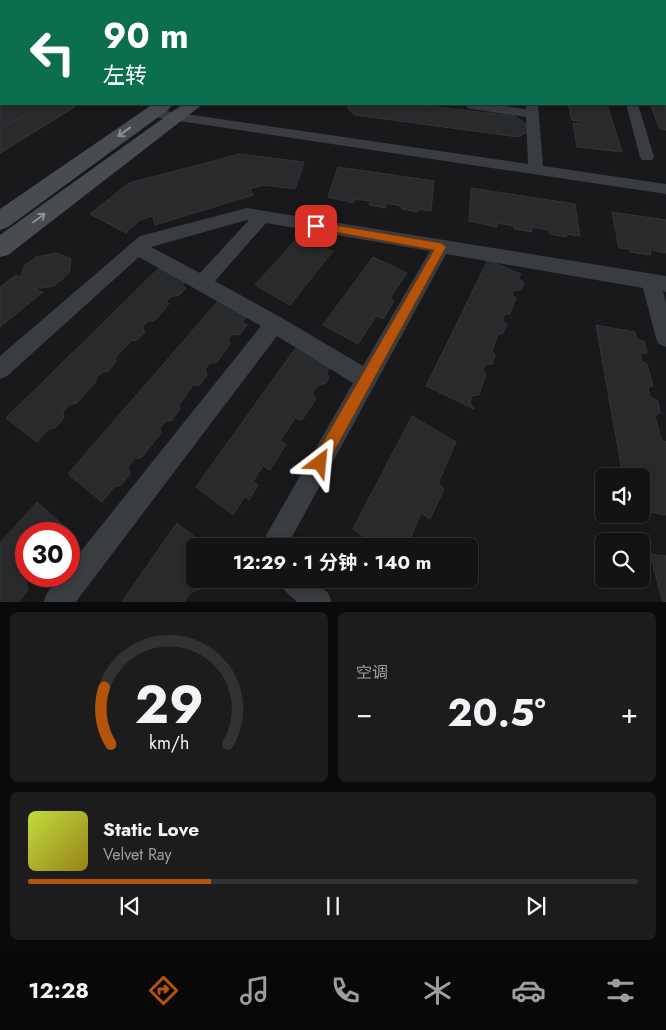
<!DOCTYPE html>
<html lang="zh">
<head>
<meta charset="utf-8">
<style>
	:root { --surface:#131314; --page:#1c1c1d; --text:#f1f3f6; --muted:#9d9ea0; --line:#323234; --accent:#b45309 }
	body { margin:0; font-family:Jost,"Noto Sans SC",sans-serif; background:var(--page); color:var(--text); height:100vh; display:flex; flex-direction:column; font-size:19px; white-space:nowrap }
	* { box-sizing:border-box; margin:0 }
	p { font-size:16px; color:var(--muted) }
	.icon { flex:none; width:28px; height:28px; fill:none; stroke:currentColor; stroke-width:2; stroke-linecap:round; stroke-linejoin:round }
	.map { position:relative; height:602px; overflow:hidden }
	.details { display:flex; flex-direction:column; gap:10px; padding:10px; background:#0a0a0b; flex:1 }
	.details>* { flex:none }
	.top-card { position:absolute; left:0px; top:0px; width:666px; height:105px; box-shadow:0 2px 8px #0003,0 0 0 1px var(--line); background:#0b6e4f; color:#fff; overflow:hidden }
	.controls { position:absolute; left:595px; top:468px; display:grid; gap:10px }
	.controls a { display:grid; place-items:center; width:55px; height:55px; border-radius:8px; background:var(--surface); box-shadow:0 2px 8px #0003,0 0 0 1px var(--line); font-size:25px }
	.speed { position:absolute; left:15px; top:522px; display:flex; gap:10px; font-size:25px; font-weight:700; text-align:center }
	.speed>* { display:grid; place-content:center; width:65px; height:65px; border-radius:50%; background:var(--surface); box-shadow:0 2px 8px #0003,0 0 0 1px var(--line); line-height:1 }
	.speed .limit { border:8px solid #d22; background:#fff; color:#111 }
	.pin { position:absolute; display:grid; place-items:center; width:42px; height:42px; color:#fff; margin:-21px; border-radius:10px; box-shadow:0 2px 8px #0006 }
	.me { position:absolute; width:55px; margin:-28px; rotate:29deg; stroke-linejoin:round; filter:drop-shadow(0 0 4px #0008) }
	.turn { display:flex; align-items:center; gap:18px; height:105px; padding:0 20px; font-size:22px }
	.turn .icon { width:65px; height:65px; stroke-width:2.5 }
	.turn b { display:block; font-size:35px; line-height:42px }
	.big { font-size:38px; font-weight:700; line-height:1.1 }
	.details .tile { flex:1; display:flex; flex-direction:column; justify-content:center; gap:8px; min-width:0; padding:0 18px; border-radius:8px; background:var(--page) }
	.details .dial { align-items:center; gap:0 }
	.dial svg { height:130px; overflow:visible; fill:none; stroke:var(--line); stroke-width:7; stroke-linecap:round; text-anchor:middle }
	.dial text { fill:var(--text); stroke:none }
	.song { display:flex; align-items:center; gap:15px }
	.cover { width:60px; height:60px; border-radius:8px; background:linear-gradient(135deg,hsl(70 70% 55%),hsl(50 70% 35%)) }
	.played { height:5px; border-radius:2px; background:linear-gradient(90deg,var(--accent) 30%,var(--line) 30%) }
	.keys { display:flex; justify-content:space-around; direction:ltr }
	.heat { display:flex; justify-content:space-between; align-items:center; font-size:28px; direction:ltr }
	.details .tiles { flex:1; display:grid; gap:10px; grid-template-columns:1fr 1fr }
	.tile:last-child { grid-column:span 2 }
	.trip { position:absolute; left:186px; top:538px; width:292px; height:50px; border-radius:8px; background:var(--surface); box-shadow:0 2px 8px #0003,0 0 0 1px var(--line); font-weight:700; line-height:50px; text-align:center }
	.menu { display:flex; height:80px; justify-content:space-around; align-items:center; background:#080808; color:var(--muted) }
	.menu .icon { width:35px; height:35px }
	.menu .selected { color:var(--accent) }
	.menu b { font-size:22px; color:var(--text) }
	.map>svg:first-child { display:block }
</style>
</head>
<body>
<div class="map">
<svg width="666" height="603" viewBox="0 0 666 603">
	<rect width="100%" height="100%" fill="#19191b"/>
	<!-- building -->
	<g fill="#292a2c" stroke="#333437">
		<path d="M0,50L1,104H79L0,153Z"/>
		<path d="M665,98H666V130L660,129L650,104H665Z"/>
		<path d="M43,104H79L0,153V129Z"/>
		<path d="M349,104H412L515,116L525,123L527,132L518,137L355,115L348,109Z"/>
		<path d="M568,104H607L622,152L577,147L573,123L585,124L584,122L572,120Z"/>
		<path d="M240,154L304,162L295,189L263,185L250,189L253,195L155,225L153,216L140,220L126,233L90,214L129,183Z"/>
		<path d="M338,167L434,181L431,211L418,209V212L402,209V206L386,203V208L369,205L370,201L355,199L354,203L328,197Z"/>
		<path d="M471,188L575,204L580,236L566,234L567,237L549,234V230L531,227L532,232L514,229V226L497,223V227L469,221Z"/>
		<path d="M612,212L666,220V253L650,250L651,255L630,252L629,249L619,248Z"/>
		<path d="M300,235L333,251L290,305L255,285Z"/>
		<path d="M57,253L71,259L69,273L54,286L33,289L43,292L0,327V287L16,275L20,278L24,266L36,257Z"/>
		<path d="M373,257L407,273L390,298L394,301L383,319L376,316L358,344L323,325Z"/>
		<path d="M488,260L521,274L518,279L524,282L521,290H514L512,295L516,298L510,314H505L502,320L507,325L503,333L498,334L492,351L495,355L492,364H486L483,370L486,374L479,395L472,396L470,403L474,409L426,386Z"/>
		<path d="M162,265L188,279L182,285L186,288L178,296H172L166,301L169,304L154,321H148L142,327L145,332L137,340L131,341L115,358L116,362L108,371L102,372L96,378V382L77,403L69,405L63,412L64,418L55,428L49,429L37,442L6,418Z"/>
		<path d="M219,300L248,316L242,322L247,325L239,335L232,334L228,340L230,344L216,363H210L205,369L207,375L200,385H193L179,405L180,409L172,420L166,421L160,427L161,433L142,457L134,459L128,467L130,474L121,485L114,487L102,502L68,474Z"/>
		<path d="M596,325L635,332L637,340L644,341L647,353L640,354L641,361L647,364L653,386L648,388L650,397L658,401L660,413L655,416L661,439L666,442V515L641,510V476H623Z"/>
		<path d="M300,342L334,361L326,373L329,377L326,383L318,385L312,393L316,399L302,420L295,418L280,441L286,444L270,470L263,466L253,481L258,485L249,500L245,496L233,515L196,487Z"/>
		<path d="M412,416L456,442L438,483L444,489L430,519L421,513L407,546H376L353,529Z"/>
		<path d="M37,502L70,531L67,534H26V576H31L26,581L28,590L18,603H0V543Z"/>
		<path d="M177,523L206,546H195V579L206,580L200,589L190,593L183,603H121Z"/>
		<path d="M650,554L666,556V603H663Z"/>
	</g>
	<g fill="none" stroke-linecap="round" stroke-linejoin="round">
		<!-- street -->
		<g fill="#3a3d3f" fill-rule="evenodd">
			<rect x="520" y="0" width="10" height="1"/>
			<rect x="665" y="92" width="1" height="8"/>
			<path d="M466,104H490L526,109V104H538L543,166L666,184V194L152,117L145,113L152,109L528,164L526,117L472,109L467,108Z"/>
			<path d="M626,104H638L654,157L652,160H642L640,157Z"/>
			<path d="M247,208L666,276V292L663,291L666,303V347L659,344L656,338L643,288L446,254L287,546H260L353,383L277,336L75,603H43L47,593L61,576H69V566L261,326L139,257L7,376L0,379V356L140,236ZM247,220H249L200,273L151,247ZM266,223L430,251L363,366L282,318L215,281Z"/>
			<path d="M280,579H312L328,593L332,603H298L283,589Z"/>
		</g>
		<!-- secondary -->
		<g fill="#484c4f" fill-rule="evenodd">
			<path d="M153,104H169L171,106L168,110L8,227L0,230V209Z"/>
			<path d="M183,104H203L8,255L0,257V235Z"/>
		</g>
	</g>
	<!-- one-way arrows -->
	<defs><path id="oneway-shaft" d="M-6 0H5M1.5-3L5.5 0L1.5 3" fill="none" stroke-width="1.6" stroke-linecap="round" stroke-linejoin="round" transform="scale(1.25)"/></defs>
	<g stroke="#899094">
		<use href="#oneway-shaft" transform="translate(124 132) rotate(144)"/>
		<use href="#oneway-shaft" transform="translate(39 218) rotate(-37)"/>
	</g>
	<!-- route -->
	<path fill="#b45309" stroke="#753606" d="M316,222L441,243L446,247L325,468L320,470L314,468L312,463L314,458L434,250L313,228V223Z"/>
</svg>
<div class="controls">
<a><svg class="icon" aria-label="sound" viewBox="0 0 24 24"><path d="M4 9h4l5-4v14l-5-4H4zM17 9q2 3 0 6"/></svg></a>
<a><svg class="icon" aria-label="search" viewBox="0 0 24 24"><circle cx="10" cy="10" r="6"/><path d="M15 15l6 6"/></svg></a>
</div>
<div class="speed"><div class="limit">30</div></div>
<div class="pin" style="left:316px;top:226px;background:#d93025"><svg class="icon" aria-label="arrive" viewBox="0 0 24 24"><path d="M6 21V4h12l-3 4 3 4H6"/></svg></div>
<svg class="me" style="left:320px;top:463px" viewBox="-20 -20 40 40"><path d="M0-17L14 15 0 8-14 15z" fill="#b45309" stroke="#fff" stroke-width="4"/></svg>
<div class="trip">12:29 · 1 分钟 · 140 m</div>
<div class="top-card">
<div class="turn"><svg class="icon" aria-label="left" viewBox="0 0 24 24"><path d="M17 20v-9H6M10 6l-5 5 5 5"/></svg><div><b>90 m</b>左转</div></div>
</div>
</div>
<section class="details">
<div class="tiles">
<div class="tile dial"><svg viewBox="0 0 100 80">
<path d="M14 69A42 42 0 1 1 86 69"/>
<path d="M14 69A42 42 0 0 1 10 34" stroke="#b45309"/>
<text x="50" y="56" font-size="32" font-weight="700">29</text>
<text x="50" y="72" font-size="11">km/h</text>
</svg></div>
<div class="tile"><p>空调</p>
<div class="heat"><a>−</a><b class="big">20.5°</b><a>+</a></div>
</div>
<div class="tile">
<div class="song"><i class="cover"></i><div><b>Static Love</b><p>Velvet Ray</p></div></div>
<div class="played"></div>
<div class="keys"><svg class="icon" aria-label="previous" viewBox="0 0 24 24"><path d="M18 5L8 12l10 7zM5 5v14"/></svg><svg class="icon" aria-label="pause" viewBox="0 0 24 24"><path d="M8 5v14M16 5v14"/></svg><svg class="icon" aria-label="next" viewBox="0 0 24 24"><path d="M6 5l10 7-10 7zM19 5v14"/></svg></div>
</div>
</div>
</section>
<nav class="menu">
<b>12:28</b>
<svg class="icon selected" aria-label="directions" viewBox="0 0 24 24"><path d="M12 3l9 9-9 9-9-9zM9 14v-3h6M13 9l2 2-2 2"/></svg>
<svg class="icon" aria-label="music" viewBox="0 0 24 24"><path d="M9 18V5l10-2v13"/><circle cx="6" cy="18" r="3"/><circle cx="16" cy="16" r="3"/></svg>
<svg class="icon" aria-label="phone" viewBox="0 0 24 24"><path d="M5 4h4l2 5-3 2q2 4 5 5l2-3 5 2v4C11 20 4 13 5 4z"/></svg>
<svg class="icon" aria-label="climate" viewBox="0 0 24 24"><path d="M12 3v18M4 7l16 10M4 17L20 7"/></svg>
<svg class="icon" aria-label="car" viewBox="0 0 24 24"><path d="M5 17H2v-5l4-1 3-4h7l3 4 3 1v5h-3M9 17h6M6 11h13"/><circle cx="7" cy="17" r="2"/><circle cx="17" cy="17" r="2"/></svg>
<svg class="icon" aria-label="filters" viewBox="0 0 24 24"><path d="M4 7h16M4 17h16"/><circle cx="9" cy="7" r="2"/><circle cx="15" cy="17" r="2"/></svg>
</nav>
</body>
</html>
